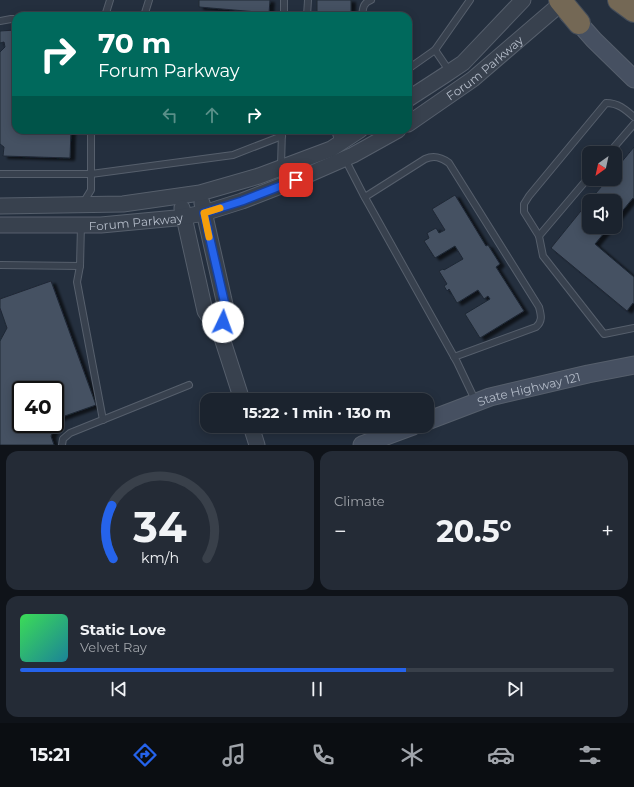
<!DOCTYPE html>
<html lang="en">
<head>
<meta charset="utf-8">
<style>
	:root { --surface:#1b232e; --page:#242b36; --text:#f1f3f6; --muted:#a0a4aa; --line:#39404a; --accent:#2563eb }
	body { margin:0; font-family:Montserrat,sans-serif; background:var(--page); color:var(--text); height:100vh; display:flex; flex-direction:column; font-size:15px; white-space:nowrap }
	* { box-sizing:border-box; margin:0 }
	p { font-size:13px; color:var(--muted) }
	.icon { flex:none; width:22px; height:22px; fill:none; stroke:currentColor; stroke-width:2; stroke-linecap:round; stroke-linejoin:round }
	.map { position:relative; height:445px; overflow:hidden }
	.sheet { display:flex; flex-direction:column; gap:6px; padding:6px; background:#0f1319; flex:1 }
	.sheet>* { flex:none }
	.guide { position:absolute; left:12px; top:12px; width:400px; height:122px; border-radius:12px; box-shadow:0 2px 10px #0003,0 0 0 1px var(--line); background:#00695c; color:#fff; overflow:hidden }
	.needle { width:26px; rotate:213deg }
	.fabs { position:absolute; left:582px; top:146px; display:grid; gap:8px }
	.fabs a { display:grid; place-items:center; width:40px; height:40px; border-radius:8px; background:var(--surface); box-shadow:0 2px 10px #0003,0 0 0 1px var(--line); font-size:20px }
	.speed { position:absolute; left:12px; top:381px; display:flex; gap:8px; font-size:20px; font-weight:700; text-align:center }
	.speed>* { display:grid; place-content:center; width:52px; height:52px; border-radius:50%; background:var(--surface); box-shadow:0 2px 10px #0003,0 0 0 1px var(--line); line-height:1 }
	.speed .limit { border:2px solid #111; border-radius:6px; background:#fff; color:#111 }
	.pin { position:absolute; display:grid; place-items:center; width:34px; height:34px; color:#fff; margin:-17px; border-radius:8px; box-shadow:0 2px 6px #0006 }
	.me { position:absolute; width:44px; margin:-22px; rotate:3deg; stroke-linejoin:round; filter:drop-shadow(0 0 3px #0008) }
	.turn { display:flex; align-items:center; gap:14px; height:84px; padding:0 20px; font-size:18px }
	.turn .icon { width:52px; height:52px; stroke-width:2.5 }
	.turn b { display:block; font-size:28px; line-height:34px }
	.lanes { display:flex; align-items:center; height:38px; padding:0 20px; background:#0003; justify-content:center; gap:20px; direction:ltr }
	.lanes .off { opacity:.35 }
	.big { font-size:30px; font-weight:700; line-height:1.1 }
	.sheet .tile { flex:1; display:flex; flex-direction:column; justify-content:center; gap:6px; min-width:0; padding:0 14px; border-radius:12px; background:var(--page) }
	.sheet .dial { align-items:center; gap:0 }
	.dial svg { height:104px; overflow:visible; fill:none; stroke:var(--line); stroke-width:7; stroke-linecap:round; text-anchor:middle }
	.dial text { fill:var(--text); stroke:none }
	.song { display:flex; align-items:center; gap:12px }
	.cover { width:48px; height:48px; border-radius:6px; background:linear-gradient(135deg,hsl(130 70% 55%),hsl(190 70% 35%)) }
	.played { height:4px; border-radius:2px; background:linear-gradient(90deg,var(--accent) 65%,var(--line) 65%) }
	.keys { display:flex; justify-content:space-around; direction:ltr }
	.heat { display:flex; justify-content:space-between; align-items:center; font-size:22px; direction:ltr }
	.sheet .tiles { flex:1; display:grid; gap:6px; grid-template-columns:1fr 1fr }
	.tile:last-child { grid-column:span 2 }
	.trip { position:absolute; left:200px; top:393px; width:234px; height:40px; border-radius:12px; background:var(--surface); box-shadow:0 2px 10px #0003,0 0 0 1px var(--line); font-weight:700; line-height:40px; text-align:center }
	.menu { display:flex; height:64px; justify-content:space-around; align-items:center; background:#0b0e12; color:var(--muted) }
	.menu .icon { width:28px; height:28px }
	.menu .selected { color:var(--accent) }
	.menu b { font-size:18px; color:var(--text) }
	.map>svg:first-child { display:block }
</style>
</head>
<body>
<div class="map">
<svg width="634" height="445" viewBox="0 0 634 445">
	<defs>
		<filter id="shadow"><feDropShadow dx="4.5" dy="2.5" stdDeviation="1" flood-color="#0009"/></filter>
	</defs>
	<rect width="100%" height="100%" fill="#242f3e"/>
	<!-- building -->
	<g fill="#455162" stroke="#1f2835" fill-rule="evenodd" filter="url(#shadow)">
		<path d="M199,0H270L269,13L199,7Z"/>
		<rect x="317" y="0" width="34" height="16"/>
		<path d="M16,30V130H71L70,158L3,156L4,147L0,144V52L5,47L4,42L0,43V31Z"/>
		<path d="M634,147V199L633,198L615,220V201H589L608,179H615V170Z"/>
		<path d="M455,195L486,246L488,245L500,264L496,267L524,311L480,338L465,314L490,299L488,296L484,299L478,290L457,303L449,289L447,291L444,286L447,284L439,271L443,269L444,270L463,259L455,246L435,258L424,241L429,238L427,233L436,228L439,233L445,230L432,209Z"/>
		<path d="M589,201V227H609L595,244L634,277V304L633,303L627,311L551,248Z"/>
		<path d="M51,281L96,405L59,418L51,436L54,445H0V341L7,328L0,308V299ZM21,390H55V424H21Z"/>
	</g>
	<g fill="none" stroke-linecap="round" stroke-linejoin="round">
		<defs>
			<g id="service">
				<path d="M284,0V16"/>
				<path d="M105,16L110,0"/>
				<path d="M144,16L149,0"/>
				<path d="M307,16L308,0"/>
				<path d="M362,16C363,8 363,3 371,0"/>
				<path d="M0,21L11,19H16"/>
				<path d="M435,50L470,0"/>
				<path d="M408,69L435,50L450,72"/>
				<path d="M335,130L339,144"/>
				<path d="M609,153L634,124"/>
				<path d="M345,159L363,194L457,362L476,402"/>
				<path d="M281,166L282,130"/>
				<path d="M0,174H91L233,155L282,136"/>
				<path d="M589,177L539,236L543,256L604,334L634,328"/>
				<path d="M365,197L425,159C434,155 441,157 449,163L539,307C541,315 543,321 536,327L454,357"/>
				<path d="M83,203L91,190V130"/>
				<path d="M539,236L524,212V204L529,196L606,103C618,103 625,109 634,117"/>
				<path d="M0,265L80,266L81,225"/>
				<path d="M80,266L77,282L103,420"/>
				<path d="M62,445L63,439L70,433L189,385"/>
			</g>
			<g id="tertiary">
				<path d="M408,99L445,75L463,63L523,0"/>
				<path id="s1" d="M408,124L473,79L558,6"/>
				<path d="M202,203L226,309L221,335"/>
				<path d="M0,206L123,204L200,193L259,176L331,149L360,130"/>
				<path d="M182,208L205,311L221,335L242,400"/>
				<path id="s2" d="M0,225H101L176,218L204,213L242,201L296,180L353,155L398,130"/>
				<path d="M251,426L257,445"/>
			</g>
			<g id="secondary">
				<path d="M569,15L579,23L594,40L634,79"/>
				<path id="s3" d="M427,421L490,397L588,374L634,365"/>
				<path d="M362,445L413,426"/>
			</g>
			<g id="motorway">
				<path d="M560,0L579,23"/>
				<path d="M619,0L634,11"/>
			</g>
		</defs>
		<!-- service casing -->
		<use href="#service" stroke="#565f6c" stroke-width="8"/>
		<!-- tertiary casing -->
		<use href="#tertiary" stroke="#565f6c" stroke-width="17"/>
		<!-- secondary casing -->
		<use href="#secondary" stroke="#565f6c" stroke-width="19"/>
		<!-- motorway casing -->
		<use href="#motorway" stroke="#434c59" stroke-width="24"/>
		<!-- service -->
		<use href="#service" stroke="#38414e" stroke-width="6"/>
		<!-- tertiary -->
		<use href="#tertiary" stroke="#38414e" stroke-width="15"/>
		<!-- secondary -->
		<use href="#secondary" stroke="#465061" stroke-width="17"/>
		<!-- motorway -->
		<use href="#motorway" stroke="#746855" stroke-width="22"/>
	</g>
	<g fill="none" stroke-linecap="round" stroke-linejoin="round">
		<defs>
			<path id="route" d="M223,322L226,309L204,213L242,201L296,180"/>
		</defs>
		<!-- route casing -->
		<use href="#route" stroke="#184099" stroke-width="10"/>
		<!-- route -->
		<use href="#route" stroke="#2563eb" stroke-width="7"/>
		<!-- slow -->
		<path stroke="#f59e0b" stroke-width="7" d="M209,237L204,213L220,208"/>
	</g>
	<g text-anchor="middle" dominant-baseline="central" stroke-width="4" stroke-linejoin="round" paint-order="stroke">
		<!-- street labels -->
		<g font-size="12" fill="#b4bcc9" stroke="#1d2633">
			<text stroke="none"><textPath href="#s1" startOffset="95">Forum Parkway</textPath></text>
			<text stroke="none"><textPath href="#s2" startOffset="136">Forum Parkway</textPath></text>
			<text stroke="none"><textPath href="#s3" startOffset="107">State Highway 121</textPath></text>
		</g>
	</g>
</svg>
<div class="fabs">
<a><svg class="needle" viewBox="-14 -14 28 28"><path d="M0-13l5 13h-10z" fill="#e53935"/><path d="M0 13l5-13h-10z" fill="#a0a4aa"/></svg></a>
<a><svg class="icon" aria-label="sound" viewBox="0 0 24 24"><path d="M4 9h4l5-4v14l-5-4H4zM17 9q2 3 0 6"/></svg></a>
</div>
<div class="speed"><div class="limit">40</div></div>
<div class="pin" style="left:296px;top:180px;background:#d93025"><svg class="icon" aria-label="arrive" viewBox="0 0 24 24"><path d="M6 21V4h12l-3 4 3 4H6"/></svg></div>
<svg class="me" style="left:223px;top:322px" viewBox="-20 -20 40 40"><circle r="19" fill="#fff"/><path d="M0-13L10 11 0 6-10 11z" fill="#2563eb"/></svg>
<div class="trip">15:22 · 1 min · 130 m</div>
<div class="guide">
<div class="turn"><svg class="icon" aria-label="right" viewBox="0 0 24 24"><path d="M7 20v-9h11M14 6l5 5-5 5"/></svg><div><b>70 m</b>Forum Parkway</div></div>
<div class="lanes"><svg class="icon off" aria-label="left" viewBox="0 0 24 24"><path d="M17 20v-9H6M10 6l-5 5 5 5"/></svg><svg class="icon off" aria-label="ahead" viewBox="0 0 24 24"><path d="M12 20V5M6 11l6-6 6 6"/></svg><svg class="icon" aria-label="right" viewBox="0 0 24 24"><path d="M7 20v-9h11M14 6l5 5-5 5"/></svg></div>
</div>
</div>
<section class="sheet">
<div class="tiles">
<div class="tile dial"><svg viewBox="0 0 100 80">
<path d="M14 69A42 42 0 1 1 86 69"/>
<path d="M14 69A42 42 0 0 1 13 28" stroke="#2563eb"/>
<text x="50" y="56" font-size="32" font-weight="700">34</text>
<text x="50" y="72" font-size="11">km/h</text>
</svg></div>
<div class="tile"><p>Climate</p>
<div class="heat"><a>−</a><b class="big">20.5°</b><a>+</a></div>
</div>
<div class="tile">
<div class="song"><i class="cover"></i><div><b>Static Love</b><p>Velvet Ray</p></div></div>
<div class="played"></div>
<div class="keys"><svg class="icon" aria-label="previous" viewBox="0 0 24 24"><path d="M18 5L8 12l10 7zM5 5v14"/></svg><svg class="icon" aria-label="pause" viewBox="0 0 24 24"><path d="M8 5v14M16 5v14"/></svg><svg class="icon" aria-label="next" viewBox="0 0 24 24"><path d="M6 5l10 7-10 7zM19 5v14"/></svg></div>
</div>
</div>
</section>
<nav class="menu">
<b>15:21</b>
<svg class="icon selected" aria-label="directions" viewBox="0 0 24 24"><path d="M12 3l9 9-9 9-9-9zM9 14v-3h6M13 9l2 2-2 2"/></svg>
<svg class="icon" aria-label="music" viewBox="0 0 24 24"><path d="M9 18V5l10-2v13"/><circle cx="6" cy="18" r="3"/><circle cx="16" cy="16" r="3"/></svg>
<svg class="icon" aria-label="phone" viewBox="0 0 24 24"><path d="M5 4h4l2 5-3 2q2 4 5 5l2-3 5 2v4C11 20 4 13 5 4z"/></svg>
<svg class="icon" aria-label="climate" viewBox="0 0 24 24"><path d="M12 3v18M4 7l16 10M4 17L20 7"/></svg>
<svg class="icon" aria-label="car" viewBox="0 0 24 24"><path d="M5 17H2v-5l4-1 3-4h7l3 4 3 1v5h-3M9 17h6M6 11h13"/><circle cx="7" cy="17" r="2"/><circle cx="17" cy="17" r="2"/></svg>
<svg class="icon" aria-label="filters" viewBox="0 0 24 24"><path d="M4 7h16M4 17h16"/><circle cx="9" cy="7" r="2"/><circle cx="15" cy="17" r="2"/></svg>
</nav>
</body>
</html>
